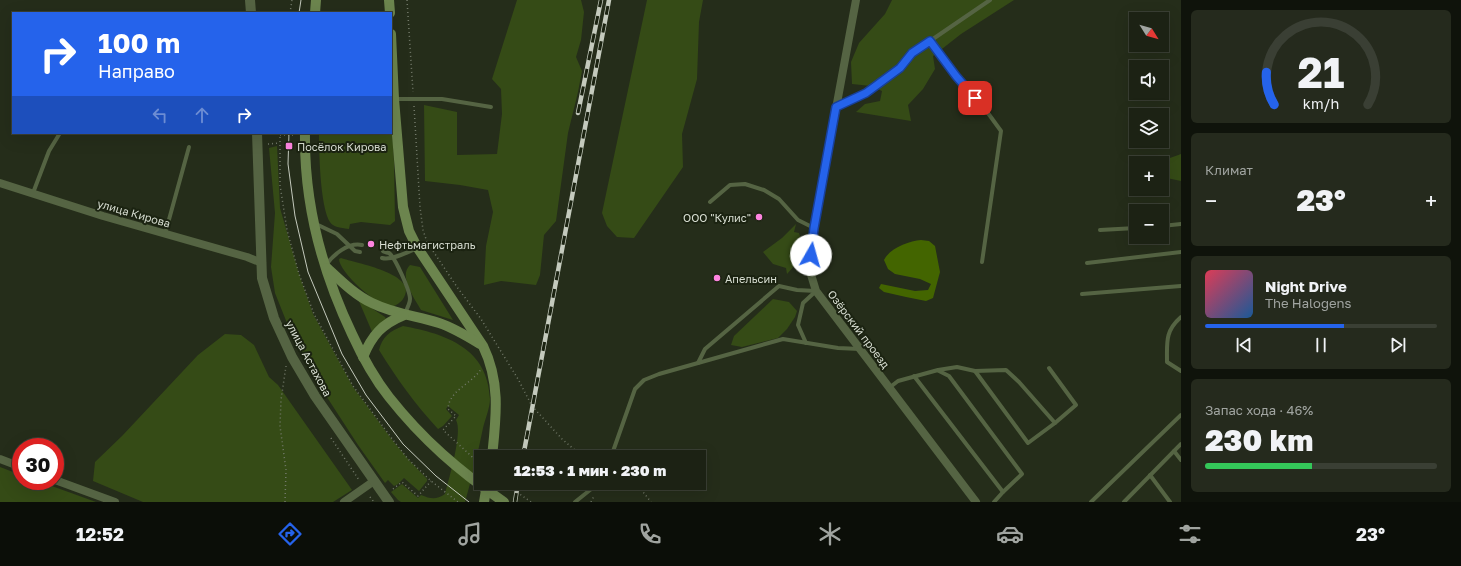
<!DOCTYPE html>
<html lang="ru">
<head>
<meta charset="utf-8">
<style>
	:root { --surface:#1c2214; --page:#252a1d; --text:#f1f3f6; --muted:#a0a4a0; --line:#3a3f34; --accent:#2563eb }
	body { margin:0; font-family:"Golos Text",sans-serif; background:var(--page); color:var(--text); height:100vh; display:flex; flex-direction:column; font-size:15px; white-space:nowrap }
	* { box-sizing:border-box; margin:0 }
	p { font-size:13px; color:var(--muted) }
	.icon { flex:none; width:22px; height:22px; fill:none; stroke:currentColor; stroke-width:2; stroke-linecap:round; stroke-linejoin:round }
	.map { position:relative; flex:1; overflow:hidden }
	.panel { display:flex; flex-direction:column; gap:10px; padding:10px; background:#0f130b; width:280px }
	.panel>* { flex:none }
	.top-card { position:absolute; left:12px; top:12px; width:380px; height:122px; border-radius:0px; box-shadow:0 4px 16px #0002,0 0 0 1px var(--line); background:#2563eb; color:#fff; overflow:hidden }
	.needle { width:26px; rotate:127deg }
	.controls { position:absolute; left:1129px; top:12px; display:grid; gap:8px }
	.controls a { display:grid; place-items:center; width:40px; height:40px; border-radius:0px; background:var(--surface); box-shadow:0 4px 16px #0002,0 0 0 1px var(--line); font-size:20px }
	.speed { position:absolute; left:12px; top:438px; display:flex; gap:8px; font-size:20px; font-weight:700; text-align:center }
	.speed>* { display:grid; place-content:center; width:52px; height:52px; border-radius:50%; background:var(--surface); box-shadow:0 4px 16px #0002,0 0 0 1px var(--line); line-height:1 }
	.speed .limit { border:6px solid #d22; background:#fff; color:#111 }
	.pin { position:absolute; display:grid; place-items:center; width:34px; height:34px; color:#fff; margin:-17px; border-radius:8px; box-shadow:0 2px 6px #0006 }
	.me { position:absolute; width:44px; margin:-22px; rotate:7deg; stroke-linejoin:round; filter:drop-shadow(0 0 3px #0008) }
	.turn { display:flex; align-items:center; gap:14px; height:84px; padding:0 20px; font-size:18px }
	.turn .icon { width:52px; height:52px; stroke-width:2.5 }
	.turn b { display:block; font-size:28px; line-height:34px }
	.lanes { display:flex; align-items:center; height:38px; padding:0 20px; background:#0003; justify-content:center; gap:20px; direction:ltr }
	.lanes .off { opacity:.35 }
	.big { font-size:30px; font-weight:800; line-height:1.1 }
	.panel .tile { flex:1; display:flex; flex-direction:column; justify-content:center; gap:6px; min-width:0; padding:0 14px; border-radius:6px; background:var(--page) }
	.panel .dial { align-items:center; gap:0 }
	.dial svg { height:104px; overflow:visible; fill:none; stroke:var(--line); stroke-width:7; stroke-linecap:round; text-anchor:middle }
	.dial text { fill:var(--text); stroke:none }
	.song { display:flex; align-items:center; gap:12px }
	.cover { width:48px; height:48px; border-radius:6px; background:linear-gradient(135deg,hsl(350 70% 55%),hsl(210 70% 35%)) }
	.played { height:4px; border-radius:2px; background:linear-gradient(90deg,var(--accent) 60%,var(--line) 60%) }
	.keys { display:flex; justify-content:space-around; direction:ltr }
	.heat { display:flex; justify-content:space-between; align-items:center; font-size:22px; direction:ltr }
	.charge { height:6px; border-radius:3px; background:linear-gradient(90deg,#34c759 46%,var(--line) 0) }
	.trip { position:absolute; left:474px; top:450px; width:232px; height:40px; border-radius:0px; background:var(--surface); box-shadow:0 4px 16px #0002,0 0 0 1px var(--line); font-weight:800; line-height:40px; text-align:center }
	.dock { display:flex; height:64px; justify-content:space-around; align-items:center; background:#0b0e08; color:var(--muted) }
	.dock .icon { width:28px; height:28px }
	.dock .on { color:var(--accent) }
	.dock b { font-size:18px; color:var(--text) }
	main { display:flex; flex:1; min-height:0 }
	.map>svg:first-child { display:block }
</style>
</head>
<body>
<main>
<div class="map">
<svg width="1181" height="502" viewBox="0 0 1181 502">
	<rect width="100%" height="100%" fill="#252d1a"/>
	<!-- green -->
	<g fill="#354b16">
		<path d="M517,0H581L584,12L581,40L576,57L582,71L578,92L568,133L556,221L544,235L540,275L536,285L501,281L484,285L486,246L493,212L488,190L460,185L425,181L424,105L457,112V155L497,154L502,114L501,89L492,79Z"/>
		<path d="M647,0H703L699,22L697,79L682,134L683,167L634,238L617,237L607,226L602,213Z"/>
		<path d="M892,0H1014L961,34L933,56L935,69L923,89L908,105L911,121L856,112L865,104L880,101L882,91L871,86L852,84L851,62L859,43L885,14Z"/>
		<path d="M391,107L394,162L395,221L390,225L361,222L350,224L349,229C344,228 337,228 333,225C320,217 319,149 319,133H391Z"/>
		<path d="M277,146L280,208L299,274L313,314L353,387L393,441L408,459L427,479V481L419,491L404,478L398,484L394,486L388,480L385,483L358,445L321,388L287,323L275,293L271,267L275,213L269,148Z"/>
		<path d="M1181,154V181L1162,177V163H1156Z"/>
		<path d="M796,224L794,232L799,233L801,239L795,265L787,274L786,268L773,264L763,252L782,238Z"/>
		<path d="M341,258C355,263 421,274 403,299C401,302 396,306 391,307C378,307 339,272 339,259Z"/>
		<path d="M410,265L420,267L453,320L421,310C415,299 398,276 410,265Z"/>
		<path d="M358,299L385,317L386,319L373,334Z"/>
		<path d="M773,299L789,302L797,311L795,317L787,329L778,338L742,347L731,345L734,336Z"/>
		<path d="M403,326C446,334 488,348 490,399C490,408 485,419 483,428C478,453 472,477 465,502H401L398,500L391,492L402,484L418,498L421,495C431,499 436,500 445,494C449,478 463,432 456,420L459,415L448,406L446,409L452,416L443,426L438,429C415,404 397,379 379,350C382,337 390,331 403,326Z"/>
		<path d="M225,334L241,335L254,345L269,377L278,385L352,490L333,502H143L93,481L95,462L122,436L198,355Z"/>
		<path d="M0,467L21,475V481H38L96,502H0Z"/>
	</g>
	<!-- water -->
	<path fill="#436500" d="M921,240L929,241L935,246L940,272L933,298L926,301L906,297L884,292L879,288L881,284L915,291L928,290L931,284L920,279L895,274L888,269L884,260C890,248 909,241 921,240Z"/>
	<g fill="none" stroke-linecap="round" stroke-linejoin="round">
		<!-- path -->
		<g stroke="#727969" stroke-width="1.5" stroke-dasharray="1 3" stroke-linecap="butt">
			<path d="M407,0L413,92"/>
			<path d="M290,13L292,0"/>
			<path d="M414,106L420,207L423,230L427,242L457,287L481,319L518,379L532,406L562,439L583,457"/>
			<path d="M280,133V185L287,230L299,274L314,314L353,386L393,440L408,459L431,481L458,502"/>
			<path d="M280,135H293"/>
			<path d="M317,135V133"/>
			<path d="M268,144L280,143"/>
			<path d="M331,438L359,480"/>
			<path d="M481,465L443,430L456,416L448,409C449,390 472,384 481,369"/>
			<path d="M504,483L531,502"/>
			<path d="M636,483L651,502"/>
			<path d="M393,489L402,482L418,496L431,481"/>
			<path d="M370,497L374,502"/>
			<path d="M285,502L286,470L280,426L281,400L286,366"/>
			<path d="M591,502L594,496"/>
		</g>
		<!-- service -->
		<g stroke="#556443" stroke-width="4">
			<path d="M930,41L990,0"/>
			<path d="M395,99H442L491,107"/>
			<path d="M836,107L866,93L900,68L911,53L930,41L956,76L985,109L1001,131L982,262"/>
			<path d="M33,193L49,151L60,133"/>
			<path d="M710,202L730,185L745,184L764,190L779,199L798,220L814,228"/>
			<path d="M316,224L337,234L355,251L360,252"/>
			<path d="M1162,226L1181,224"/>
			<path d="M1100,230L1136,228"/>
			<path d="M165,234L189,147"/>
			<path d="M383,251C384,252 389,253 389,253C395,257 410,291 410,299C410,303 407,309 405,313"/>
			<path d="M382,258C391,261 408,252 417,248"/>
			<path d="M1087,263L1181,252"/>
			<path d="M326,265C333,255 348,242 362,245"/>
			<path d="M1082,294L1181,286"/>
			<path d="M1181,317C1165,331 1167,342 1167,362L1181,371"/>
			<path d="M806,343L798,325L803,303L816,291"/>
			<path d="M698,363L705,349L779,286L797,290L816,291"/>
			<path d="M939,371L949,376L1022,474L1003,492L994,502"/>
			<path d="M975,371L1028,443L1055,423"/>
			<path d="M914,376L1003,492"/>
			<path d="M889,388L898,381L938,370L957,367L975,371L1006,370L1019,382L1055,423L1076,405L1049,368"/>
			<path d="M1174,451L1181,460"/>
			<path d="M611,457L635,389L644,380L659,374L783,339L838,348L860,349"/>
			<path d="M1150,475L1170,502"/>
			<path d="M575,502L590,490L595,483"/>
			<path d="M1091,502L1181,415"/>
			<path d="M1124,502L1181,444"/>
		</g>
		<!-- minor -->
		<g stroke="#556443" stroke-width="8">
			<path d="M856,0L814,228L809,268L816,291L976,502"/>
			<path d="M0,183L103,216L247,257L262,263"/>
			<path d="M0,459L21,467"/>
			<path d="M55,480L115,502"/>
			<path d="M344,502L374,481"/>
		</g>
		<!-- tertiary -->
		<g stroke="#556443" stroke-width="10">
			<path d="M250,0L251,13"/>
			<path d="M257,133L262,278L274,318L292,357L315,396L389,502"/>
		</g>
		<!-- secondary -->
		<g stroke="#6c854e" stroke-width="10">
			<path d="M389,0L390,13"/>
			<path d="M315,13L316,0"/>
			<path d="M391,34L394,99L403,207L409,231L417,247L483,346C501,383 496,418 492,457"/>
			<path d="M305,133C304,203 322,271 352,334C362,356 374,378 389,397C423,440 459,471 504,502"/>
			<path d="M327,268C341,281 355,295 372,303C394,314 417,316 439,323C454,328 467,336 480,344"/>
			<path d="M363,357C372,335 382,324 404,315"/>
			<path d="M484,502L487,484"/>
		</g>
		<!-- tram -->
		<g stroke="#c4cabd" stroke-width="1">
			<path d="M299,13L301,0"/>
			<path d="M289,133L288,164L295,216L308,272L342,354L366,395L403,444L436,476L469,502"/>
		</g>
		<defs>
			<g id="rail">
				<path d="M578,113L601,0"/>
				<path d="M523,457L609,0"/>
				<path d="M515,502L518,483"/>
			</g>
		</defs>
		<!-- rail casing -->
		<use href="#rail" stroke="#c4cabd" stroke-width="4.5"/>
		<!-- rail -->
		<use href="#rail" stroke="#1b2311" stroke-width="3" stroke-dasharray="9" stroke-linecap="butt"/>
	</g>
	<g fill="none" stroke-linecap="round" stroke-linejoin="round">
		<defs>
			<path id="route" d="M811,255L814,228L836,107L866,93L900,68L912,53L930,41L956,76L975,98"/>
		</defs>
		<!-- route casing -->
		<use href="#route" stroke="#184099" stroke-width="10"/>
		<!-- route -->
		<use href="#route" stroke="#2563eb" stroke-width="7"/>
	</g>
	<!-- markers -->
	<g fill="#fe85e0" stroke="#1b2311" stroke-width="1.5">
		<rect x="285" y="142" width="8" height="8" rx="2"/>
		<circle cx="759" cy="217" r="4"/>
		<circle cx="371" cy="244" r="4"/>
		<circle cx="717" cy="278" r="4"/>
	</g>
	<g text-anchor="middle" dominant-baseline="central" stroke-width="4" stroke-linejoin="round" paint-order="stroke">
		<!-- poi labels -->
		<g font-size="11" fill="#d7ddd1" stroke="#1b2311" text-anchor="start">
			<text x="297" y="146">Посёлок Кирова</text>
			<text x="751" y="217" text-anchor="end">ООО "Кулис"</text>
			<text x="379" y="244">Нефтьмагистраль</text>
			<text x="725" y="278">Апельсин</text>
		</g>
		<!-- street labels -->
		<g font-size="11" fill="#d7ddd1" stroke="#1b2311">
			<text transform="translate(134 213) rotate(16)">улица Кирова</text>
			<text transform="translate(859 329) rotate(53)">Озёрский проезд</text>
			<text transform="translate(309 358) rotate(62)">улица Астахова</text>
		</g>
	</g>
</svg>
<div class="controls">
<a><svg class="needle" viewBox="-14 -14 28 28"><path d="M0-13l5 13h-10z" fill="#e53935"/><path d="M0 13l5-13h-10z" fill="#a0a4a0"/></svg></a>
<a><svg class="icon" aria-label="sound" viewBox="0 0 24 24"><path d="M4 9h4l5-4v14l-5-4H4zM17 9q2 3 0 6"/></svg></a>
<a><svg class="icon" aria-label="layers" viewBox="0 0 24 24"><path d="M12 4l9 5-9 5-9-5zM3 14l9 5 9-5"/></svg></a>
<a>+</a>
<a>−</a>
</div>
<div class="speed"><div class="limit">30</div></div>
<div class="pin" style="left:975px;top:98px;background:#d93025"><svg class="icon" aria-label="arrive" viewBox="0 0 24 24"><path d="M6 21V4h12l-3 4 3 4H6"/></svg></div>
<svg class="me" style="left:811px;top:255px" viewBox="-20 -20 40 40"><circle r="19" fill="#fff"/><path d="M0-13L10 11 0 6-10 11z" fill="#2563eb"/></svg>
<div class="trip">12:53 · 1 мин · 230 m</div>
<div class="top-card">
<div class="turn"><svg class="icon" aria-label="right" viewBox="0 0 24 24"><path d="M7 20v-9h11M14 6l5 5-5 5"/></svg><div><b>100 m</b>Направо</div></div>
<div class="lanes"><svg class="icon off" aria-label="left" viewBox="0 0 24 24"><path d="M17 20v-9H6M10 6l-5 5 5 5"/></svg><svg class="icon off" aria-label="ahead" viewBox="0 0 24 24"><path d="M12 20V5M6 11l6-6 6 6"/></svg><svg class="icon" aria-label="right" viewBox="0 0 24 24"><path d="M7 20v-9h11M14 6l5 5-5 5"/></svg></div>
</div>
</div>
<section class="panel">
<div class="tile dial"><svg viewBox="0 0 100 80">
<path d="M14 69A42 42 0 1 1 86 69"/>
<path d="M14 69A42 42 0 0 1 8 44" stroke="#2563eb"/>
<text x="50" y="56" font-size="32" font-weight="700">21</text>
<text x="50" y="72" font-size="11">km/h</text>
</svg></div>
<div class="tile"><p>Климат</p>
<div class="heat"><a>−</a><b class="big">23°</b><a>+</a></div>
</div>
<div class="tile">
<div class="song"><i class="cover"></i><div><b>Night Drive</b><p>The Halogens</p></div></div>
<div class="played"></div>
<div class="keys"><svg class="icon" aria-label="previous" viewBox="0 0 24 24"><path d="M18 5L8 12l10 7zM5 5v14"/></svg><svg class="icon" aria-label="pause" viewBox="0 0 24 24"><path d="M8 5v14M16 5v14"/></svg><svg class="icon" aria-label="next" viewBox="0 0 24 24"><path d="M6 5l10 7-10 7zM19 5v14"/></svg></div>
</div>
<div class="tile"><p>Запас хода · 46%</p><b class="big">230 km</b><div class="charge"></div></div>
</section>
</main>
<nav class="dock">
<b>12:52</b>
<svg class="icon on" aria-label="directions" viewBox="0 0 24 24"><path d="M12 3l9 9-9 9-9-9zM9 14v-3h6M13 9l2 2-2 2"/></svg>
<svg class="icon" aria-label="music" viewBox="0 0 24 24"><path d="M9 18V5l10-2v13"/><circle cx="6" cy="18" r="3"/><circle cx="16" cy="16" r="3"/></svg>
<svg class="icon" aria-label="phone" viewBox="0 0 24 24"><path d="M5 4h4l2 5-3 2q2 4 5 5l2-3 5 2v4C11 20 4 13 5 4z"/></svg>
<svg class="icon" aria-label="climate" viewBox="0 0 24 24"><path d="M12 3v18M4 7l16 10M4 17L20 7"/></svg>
<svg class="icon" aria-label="car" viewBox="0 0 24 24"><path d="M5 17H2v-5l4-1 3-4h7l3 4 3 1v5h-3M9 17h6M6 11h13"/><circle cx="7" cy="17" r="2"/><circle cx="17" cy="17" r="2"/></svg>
<svg class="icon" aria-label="filters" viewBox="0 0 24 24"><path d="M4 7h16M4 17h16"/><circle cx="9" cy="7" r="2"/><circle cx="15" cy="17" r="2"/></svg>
<b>23°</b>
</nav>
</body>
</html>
